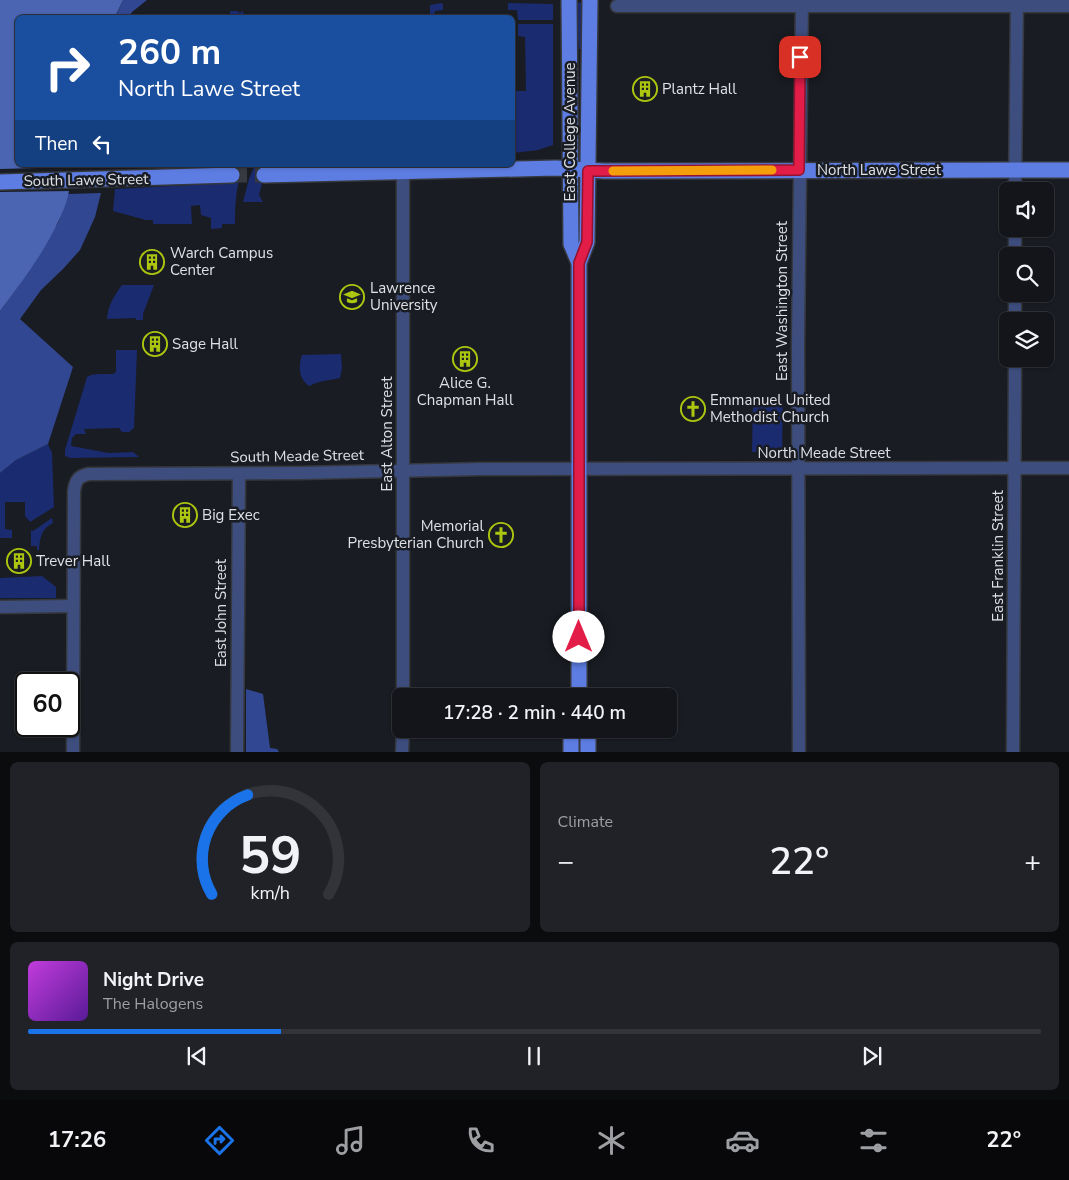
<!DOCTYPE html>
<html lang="en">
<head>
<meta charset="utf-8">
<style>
	:root { --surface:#13151a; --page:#202227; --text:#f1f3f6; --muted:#9d9fa2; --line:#323439; --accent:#1a73e8 }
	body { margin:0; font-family:"Nunito Sans",sans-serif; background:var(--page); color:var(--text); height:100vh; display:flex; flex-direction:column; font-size:19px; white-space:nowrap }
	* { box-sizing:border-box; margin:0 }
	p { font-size:16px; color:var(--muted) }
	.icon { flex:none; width:28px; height:28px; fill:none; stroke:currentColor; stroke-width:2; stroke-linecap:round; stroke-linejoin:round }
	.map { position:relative; height:752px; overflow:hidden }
	.drawer { display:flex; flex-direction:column; gap:10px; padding:10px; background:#0a0c0e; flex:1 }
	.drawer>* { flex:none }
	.guide { position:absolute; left:15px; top:15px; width:500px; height:152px; border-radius:8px; box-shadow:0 1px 4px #0004,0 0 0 1px var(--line); background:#1a4fa0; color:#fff; overflow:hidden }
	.tools { position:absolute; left:999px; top:182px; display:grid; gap:10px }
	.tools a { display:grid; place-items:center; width:55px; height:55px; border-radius:8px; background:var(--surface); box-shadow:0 1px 4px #0004,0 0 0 1px var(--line); font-size:25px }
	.speed { position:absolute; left:15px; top:672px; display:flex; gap:10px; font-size:25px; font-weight:700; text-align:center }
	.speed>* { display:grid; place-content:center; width:65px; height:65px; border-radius:50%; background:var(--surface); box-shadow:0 1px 4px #0004,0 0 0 1px var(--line); line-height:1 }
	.speed .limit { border:2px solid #111; border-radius:8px; background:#fff; color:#111 }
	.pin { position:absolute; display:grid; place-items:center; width:42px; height:42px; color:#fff; margin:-21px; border-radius:10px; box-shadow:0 2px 8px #0006 }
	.me { position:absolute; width:55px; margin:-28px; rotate:0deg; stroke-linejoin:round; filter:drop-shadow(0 0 4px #0008) }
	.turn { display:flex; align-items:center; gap:18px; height:105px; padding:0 20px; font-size:22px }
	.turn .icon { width:65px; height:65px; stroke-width:2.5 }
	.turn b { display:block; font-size:35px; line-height:42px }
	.then { display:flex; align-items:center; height:48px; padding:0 20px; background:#0003; gap:10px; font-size:19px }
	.big { font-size:38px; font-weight:600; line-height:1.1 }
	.drawer .tile { flex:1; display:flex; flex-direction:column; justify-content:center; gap:8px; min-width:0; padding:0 18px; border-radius:8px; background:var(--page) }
	.drawer .dial { align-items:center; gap:0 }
	.dial svg { height:130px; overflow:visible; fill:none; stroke:var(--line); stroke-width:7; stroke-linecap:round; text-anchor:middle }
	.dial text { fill:var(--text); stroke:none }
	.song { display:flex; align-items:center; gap:15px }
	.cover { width:60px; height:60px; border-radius:8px; background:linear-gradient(135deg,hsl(290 70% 55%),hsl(270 70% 35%)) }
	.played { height:5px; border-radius:2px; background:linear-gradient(90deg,var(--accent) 25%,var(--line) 25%) }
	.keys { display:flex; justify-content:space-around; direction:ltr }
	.heat { display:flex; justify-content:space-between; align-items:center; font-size:28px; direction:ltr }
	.drawer .tiles { flex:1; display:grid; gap:10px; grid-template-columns:1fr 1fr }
	.tile:last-child { grid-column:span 2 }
	.trip { position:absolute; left:392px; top:688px; width:285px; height:50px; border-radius:8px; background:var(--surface); box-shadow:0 1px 4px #0004,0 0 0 1px var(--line); font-weight:600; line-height:50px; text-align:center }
	.tabs { display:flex; height:80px; justify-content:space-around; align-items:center; background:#08080a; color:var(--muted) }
	.tabs .icon { width:35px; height:35px }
	.tabs .selected { color:var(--accent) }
	.tabs b { font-size:22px; color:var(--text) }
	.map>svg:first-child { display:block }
</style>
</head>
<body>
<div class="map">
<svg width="1069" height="753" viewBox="0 0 1069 753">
	<rect width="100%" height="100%" fill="#191c22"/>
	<!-- green -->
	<g fill="#1b2b6f">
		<path d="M575,2L582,3L581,49H579Z"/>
		<path d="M441,3L443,4V10L435,11L434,17H424L430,16V5Z"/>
		<path d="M508,3L553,4V20H518L517,10H508Z"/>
		<path d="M230,11H237L240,13L242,11L246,16L251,17H230Z"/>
		<path d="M518,24H553V145L538,150L513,153V91H526L525,37L518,36Z"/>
		<path d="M172,165H244C236,185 235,203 235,224H222V228L211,229V218L201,215L200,205L191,206L192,224H153V220H146L113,211L115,189L230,183L234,166L172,167Z"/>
		<path d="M255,165H267L259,195L263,202H243L249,179Z"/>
		<path d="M122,285H154L143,314V320H136V318L107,319C108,305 114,296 122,285Z"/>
		<path d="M116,350H137L134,428L129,432H122L119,428L84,429L86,434H76L72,438L71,446L109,453L133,452L139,457L70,458L65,456V450L87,377L91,375L98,374H113L116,372Z"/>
		<path d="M341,354L342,368L340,378C332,380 316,381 310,386C299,381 298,366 302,355Z"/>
		<path d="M753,402H783L782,452H752Z"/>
		<path d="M48,444L52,453L54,507L30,522L25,516V502H5V529L12,530V538H0V473L16,460Z"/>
		<path d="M52,518L53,523C41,529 40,538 39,550H37V546H31V530L33,531Z"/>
		<path d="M42,576L56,587V598H0V578Z"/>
	</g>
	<!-- forest -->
	<g fill="#314792">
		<path d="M123,0H147L132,12L129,17L115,18Z"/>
		<path d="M101,193L95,217L80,250L63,269L41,290L20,319L73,367L48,444L16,460L0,473V311L20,284L58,223L68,194Z"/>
		<path d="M246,689L263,694L270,748L277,749L279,752H246Z"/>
	</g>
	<!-- water -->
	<path fill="#4c65b3" d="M0,0H123L115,17L18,18V165H73C71,177 70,191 66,203C52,242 25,278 0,311Z"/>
	<!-- pier -->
	<path fill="#191c22" d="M75,167L71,191L0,192V169Z"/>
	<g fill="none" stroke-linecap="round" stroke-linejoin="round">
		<!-- major-tunnel -->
		<path stroke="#373a3f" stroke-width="15" stroke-dasharray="15 8" stroke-linecap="butt" d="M232,175H264"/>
		<defs>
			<g id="minor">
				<path d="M617,6H1069"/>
				<path d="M1015,191L1017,0"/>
				<path d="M1015,229V256"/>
				<path d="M1015,294V321"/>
				<path d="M0,607L73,606"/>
				<path d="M403,696V172"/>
				<path d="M73,753L74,492C75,481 78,476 89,474L300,473L481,469L1069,468"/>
				<path d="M237,753L239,474"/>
				<path d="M402,753L403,729"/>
				<path d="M799,753L798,345L802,0"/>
				<path d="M1013,753L1015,359"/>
			</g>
			<g id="major">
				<path d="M569,0L571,244L579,263"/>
				<path d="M264,175L556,168L604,171L1069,170"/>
				<path d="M0,182L232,175"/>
				<path d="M579,696V263L587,242L590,0"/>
				<path d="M588,729V753"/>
				<path d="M571,753V729"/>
			</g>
		</defs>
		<!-- minor casing -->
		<use href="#minor" stroke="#35383d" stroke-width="15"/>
		<!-- major casing -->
		<use href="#major" stroke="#35383d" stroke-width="18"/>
		<!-- minor -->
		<use href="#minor" stroke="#3d4d7e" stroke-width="12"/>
		<!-- major -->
		<use href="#major" stroke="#5d7de3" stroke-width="15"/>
	</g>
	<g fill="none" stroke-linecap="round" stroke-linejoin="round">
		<defs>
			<path id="route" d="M579,637V263L587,242L588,171L799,170L800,57"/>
		</defs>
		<!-- route casing -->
		<use href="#route" stroke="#92132f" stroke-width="12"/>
		<!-- route -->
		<use href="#route" stroke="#e11d48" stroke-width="9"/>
		<!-- slow -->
		<path stroke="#f59e0b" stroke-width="9" d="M613,171L772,170"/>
	</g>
	<!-- icons -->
	<defs>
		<symbol id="building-ring" viewBox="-11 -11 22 22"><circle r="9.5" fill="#191c22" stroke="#adc60f" stroke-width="1.5"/><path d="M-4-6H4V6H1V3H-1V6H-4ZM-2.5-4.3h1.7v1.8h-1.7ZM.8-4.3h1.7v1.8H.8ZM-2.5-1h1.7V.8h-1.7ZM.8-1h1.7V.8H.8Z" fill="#adc60f"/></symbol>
		<symbol id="university-ring" viewBox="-11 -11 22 22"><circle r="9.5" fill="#191c22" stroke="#adc60f" stroke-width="1.5"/><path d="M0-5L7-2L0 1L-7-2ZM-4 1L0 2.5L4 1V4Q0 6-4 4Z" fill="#adc60f"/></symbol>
		<symbol id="church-ring" viewBox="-11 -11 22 22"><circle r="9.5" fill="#191c22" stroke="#adc60f" stroke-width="1.5"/><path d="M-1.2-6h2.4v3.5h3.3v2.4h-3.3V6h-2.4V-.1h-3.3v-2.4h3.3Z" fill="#adc60f"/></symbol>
	</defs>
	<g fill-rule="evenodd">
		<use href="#building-ring" x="631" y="75" width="28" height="28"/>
		<use href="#building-ring" x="138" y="248" width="28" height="28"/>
		<use href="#university-ring" x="338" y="283" width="28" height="28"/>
		<use href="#building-ring" x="141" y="330" width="28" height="28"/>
		<use href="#building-ring" x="451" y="345" width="28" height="28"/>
		<use href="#church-ring" x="679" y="395" width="28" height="28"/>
		<use href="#building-ring" x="171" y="501" width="28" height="28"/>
		<use href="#church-ring" x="487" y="521" width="28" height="28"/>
		<use href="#building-ring" x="5" y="547" width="28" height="28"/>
	</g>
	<g text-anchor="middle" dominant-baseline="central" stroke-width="5" stroke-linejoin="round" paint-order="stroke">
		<!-- poi labels -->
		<g font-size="15" fill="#dfe1e6" stroke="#191c22" text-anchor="start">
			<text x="662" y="89">Plantz Hall</text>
			<text x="170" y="253">Warch Campus<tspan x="170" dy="17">Center</tspan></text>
			<text x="370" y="288">Lawrence<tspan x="370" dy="17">University</tspan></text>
			<text x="172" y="344">Sage Hall</text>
			<text x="465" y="383" text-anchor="middle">Alice G.<tspan x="465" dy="17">Chapman Hall</tspan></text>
			<text x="710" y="400">Emmanuel United<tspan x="710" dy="17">Methodist Church</tspan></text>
			<text x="202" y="515">Big Exec</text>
			<text x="484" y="526" text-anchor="end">Memorial<tspan x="484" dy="17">Presbyterian Church</tspan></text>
			<text x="36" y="561">Trever Hall</text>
		</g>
		<!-- street labels -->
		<g font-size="15" fill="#dfe1e6" stroke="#191c22">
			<text transform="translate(570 132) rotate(-90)">East College Avenue</text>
			<text x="879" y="170">North Lawe Street</text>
			<text transform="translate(86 180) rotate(-1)">South Lawe Street</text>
			<text transform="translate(782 301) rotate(-90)">East Washington Street</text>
			<text transform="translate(387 434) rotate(-90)">East Alton Street</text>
			<text x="824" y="453">North Meade Street</text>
			<text transform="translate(297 456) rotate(-1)">South Meade Street</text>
			<text transform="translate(998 556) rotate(-90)">East Franklin Street</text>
			<text transform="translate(221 613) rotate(-90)">East John Street</text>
		</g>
	</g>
</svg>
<div class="tools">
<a><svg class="icon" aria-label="sound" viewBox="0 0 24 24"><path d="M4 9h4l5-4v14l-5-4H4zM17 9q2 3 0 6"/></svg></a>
<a><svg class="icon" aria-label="search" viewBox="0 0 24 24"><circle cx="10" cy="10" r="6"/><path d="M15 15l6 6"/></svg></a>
<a><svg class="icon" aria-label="layers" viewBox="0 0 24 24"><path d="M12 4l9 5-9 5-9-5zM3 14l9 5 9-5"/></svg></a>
</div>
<div class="speed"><div class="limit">60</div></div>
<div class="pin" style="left:800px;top:57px;background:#d93025"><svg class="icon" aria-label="arrive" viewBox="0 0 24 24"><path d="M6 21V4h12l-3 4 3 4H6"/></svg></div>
<svg class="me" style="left:579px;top:637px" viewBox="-20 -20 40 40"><circle r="19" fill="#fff"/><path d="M0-13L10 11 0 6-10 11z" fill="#e11d48"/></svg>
<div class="trip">17:28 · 2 min · 440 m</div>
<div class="guide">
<div class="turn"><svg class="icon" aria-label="right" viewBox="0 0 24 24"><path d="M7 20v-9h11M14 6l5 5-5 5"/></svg><div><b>260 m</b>North Lawe Street</div></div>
<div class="then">Then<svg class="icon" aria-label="left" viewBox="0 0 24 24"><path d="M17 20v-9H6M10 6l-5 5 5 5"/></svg></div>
</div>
</div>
<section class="drawer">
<div class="tiles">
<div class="tile dial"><svg viewBox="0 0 100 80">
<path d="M14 69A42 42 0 1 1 86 69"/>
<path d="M14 69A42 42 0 0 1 36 8" stroke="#1a73e8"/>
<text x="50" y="56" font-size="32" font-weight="700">59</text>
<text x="50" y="72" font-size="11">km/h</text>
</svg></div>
<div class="tile"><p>Climate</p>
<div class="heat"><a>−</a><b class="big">22°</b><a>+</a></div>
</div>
<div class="tile">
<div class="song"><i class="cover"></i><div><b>Night Drive</b><p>The Halogens</p></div></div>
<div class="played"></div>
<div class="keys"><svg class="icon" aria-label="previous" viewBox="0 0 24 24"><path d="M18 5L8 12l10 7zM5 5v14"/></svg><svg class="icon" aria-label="pause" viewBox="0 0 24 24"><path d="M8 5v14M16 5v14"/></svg><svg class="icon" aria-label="next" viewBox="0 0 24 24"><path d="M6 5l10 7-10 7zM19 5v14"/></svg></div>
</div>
</div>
</section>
<nav class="tabs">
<b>17:26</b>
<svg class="icon selected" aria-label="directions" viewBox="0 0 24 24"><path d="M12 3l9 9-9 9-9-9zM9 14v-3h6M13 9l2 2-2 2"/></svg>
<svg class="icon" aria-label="music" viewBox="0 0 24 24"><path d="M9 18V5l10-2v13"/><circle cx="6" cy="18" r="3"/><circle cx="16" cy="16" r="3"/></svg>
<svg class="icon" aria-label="phone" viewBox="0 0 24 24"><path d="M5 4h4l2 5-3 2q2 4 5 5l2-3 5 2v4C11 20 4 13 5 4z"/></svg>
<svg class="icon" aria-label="climate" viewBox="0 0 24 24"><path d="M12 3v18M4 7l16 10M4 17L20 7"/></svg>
<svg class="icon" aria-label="car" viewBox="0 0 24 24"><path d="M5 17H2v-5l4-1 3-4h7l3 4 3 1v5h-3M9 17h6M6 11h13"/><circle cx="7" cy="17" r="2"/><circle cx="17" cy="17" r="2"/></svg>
<svg class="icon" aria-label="filters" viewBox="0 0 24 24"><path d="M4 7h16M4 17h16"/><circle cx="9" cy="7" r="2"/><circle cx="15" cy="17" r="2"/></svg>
<b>22°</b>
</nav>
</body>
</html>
